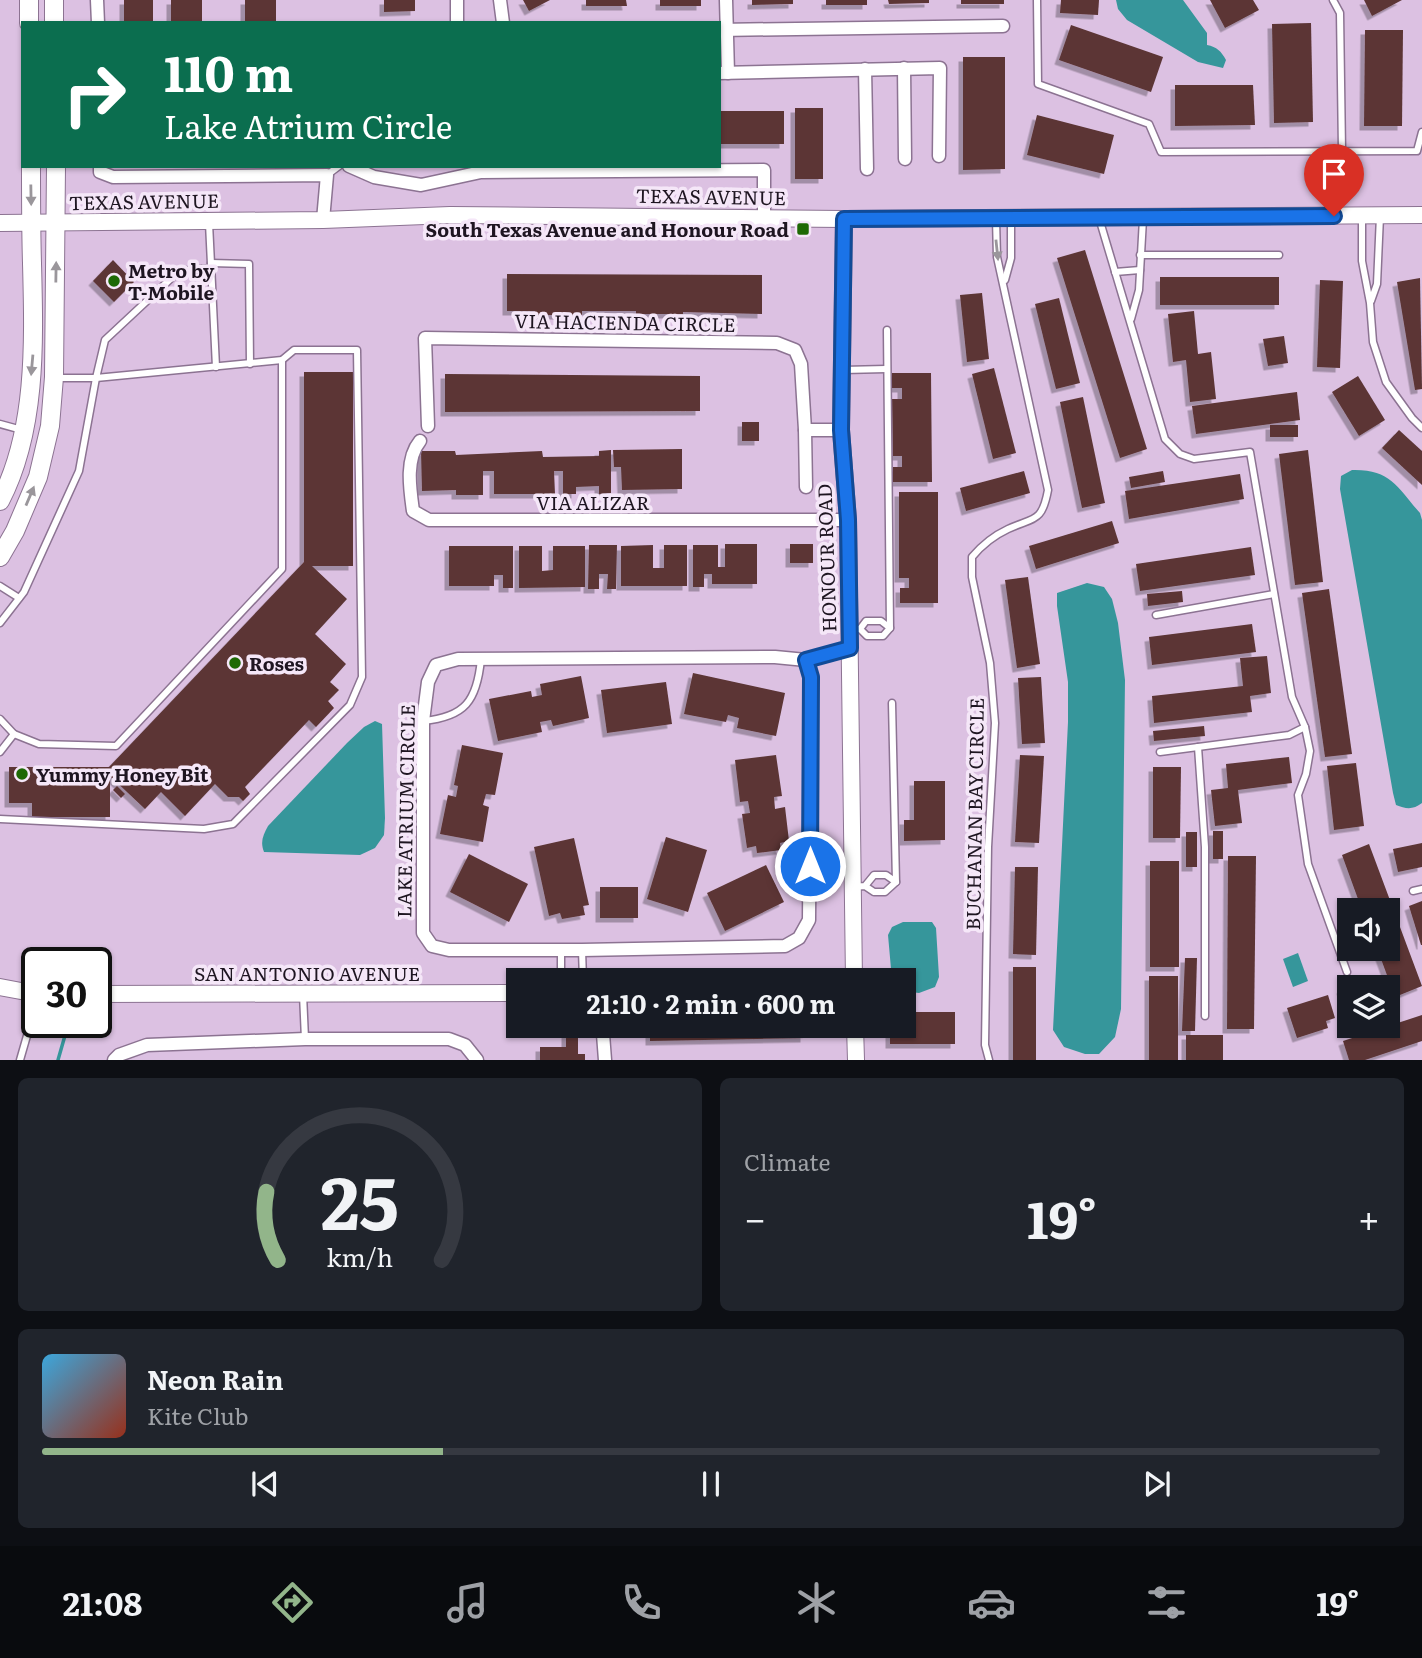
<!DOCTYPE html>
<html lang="en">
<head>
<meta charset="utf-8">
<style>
	:root { --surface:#171b24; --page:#20242c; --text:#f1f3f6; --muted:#9ea1a6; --line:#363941; --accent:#92b58a }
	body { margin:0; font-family:Literata,serif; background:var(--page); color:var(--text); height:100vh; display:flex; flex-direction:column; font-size:26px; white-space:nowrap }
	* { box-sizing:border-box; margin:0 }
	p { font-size:23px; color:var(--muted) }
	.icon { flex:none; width:38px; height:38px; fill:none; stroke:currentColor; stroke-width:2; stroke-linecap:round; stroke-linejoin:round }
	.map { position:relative; height:1060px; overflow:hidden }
	.drawer { display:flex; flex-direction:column; gap:18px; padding:18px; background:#0d0f14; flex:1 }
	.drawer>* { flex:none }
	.top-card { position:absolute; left:21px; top:21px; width:700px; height:147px; border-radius:0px; box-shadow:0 2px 5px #0004; background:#0b6e4f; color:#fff; overflow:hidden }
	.controls { position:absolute; left:1337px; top:898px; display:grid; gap:14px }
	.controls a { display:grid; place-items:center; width:63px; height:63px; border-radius:0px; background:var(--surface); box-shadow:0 2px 5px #0004; font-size:35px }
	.speed { position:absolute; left:21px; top:947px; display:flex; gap:14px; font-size:35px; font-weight:700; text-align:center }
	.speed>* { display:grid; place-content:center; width:91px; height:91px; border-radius:50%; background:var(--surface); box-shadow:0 2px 5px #0004; line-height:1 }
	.speed .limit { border:4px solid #111; border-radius:10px; background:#fff; color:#111 }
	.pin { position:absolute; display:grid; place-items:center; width:60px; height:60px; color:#fff; margin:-72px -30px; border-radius:50% 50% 50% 0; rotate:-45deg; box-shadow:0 0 7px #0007 }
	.pin .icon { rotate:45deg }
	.me { position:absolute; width:77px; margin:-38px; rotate:0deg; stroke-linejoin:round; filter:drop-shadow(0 0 5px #0008) }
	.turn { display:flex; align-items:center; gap:24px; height:147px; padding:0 28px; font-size:32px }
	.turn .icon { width:91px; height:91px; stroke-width:2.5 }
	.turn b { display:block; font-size:49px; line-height:60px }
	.big { font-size:52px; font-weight:700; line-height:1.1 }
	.drawer .tile { flex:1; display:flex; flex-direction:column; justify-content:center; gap:10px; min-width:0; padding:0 24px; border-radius:10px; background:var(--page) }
	.drawer .dial { align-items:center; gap:0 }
	.dial svg { height:182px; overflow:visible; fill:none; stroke:var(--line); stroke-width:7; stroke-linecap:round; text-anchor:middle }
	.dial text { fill:var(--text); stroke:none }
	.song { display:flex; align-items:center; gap:21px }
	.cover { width:84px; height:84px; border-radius:10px; background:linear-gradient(135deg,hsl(200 70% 55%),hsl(10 70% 35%)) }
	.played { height:7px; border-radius:4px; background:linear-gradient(90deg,var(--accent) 30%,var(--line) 30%) }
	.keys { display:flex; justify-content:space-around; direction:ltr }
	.heat { display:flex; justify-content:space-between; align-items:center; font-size:38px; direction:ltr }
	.drawer .tiles { flex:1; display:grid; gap:18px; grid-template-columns:1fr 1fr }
	.tile:last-child { grid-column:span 2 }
	.trip { position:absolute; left:506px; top:968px; width:410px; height:70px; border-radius:0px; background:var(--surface); box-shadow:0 2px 5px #0004; font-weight:700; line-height:70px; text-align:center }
	.tab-bar { display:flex; height:112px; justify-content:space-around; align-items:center; background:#090b0e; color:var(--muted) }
	.tab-bar .icon { width:49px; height:49px }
	.tab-bar .on { color:var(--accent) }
	.tab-bar b { font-size:32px; color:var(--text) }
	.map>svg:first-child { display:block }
</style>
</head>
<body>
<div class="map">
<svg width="1422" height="1060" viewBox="0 0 1422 1060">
	<defs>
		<filter id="shadow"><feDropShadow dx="-4.5" dy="4.5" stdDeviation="0" flood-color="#0004"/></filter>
	</defs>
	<rect width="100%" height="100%" fill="#dcc1e2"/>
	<!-- water -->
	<g fill="#36969b">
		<path d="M1116,0H1183L1207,33V45C1217,47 1221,51 1226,60L1223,68L1198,62L1127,20L1118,9Z"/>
		<path d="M1352,470C1391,469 1397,487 1420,513L1422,520V803C1413,810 1406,809 1396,805L1393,793L1340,489L1341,476Z"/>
		<path d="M1087,583L1104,587L1112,599L1118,623L1125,680L1121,1009L1115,1037L1099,1054H1085L1064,1047L1053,1030L1068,722V682L1057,606V593Z"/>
		<path d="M375,721L382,724L385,818L384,835L375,848L360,855L264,852C260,842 263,835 268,826L347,743L364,727Z"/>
		<path d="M903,922H932L936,928L939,977L935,987L919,993L903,991V980H892L888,935L892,927Z"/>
		<path d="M1298,953L1308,981L1293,987L1283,959Z"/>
	</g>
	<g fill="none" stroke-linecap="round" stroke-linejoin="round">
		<!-- stream -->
		<path stroke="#36969b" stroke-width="3.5" d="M58,1060L66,1032"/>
	</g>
	<!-- building -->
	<g fill="#5b3535" filter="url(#shadow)">
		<rect x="124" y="0" width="29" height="23"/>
		<rect x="171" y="0" width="31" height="23"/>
		<rect x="245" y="0" width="31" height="23"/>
		<path d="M384,0H415V11L384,12Z"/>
		<path d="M523,0H550L529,11Z"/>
		<path d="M586,0H626L627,6H586Z"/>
		<rect x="660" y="0" width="41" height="6"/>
		<path d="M752,0H793V4L752,5Z"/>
		<rect x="826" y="0" width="41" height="5"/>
		<path d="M888,0H929V3L889,4Z"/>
		<rect x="961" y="0" width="43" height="4"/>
		<path d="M1061,0H1099L1098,15L1060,13Z"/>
		<path d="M1210,0H1253L1259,10L1225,28Z"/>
		<path d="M1364,0H1402L1372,16Z"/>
		<path d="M1311,23L1313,122L1274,123L1272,24Z"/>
		<path d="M1071,25L1163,57L1151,92L1059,60Z"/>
		<path d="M1365,30H1403L1402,126H1364Z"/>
		<path d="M963,57H1005V169L963,170Z"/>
		<path d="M1175,85H1253L1255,125L1175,126Z"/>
		<rect x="795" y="108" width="28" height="71"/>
		<rect x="719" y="111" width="65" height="33"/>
		<path d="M1037,115L1114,135L1104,174L1027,155Z"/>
		<path d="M1085,250L1147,449L1120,458L1057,258Z"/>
		<path d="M113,260L134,282L114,302L93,281Z"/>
		<path d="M507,274L762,275V314L683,312V314H636V311H582V315H534L535,311H507Z"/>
		<rect x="1160" y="277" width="119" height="28"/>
		<path d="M1420,278L1422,389L1415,390L1397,282Z"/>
		<path d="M1320,280L1343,281L1340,368L1317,367Z"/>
		<path d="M982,293L989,359L967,362L960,295Z"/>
		<path d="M1059,298L1080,383L1056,389L1035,304Z"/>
		<path d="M1194,311L1198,354L1211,352L1216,399L1190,402L1186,360L1173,362L1168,314Z"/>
		<path d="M1284,336L1288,363L1268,366L1263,339Z"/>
		<path d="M994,368L1016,453L993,459L972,374Z"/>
		<path d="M304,372H353V566H312L347,599L315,634L346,664L330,682L339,690L328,701L334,708L316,727L309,720L245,787L250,794L243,801L239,797H228L215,784L185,816L161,792L145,809L110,776V817H32V803H9V767H109L304,562Z"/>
		<path d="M892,373H931L932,482H893V467H902V456H893L892,399H902V388H892Z"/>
		<path d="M445,374L700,376V411L445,412Z"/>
		<path d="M1358,376L1385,420L1359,436L1332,392Z"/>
		<path d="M1297,392L1300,420L1196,434L1192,406Z"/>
		<path d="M1083,397L1105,503L1082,508L1060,402Z"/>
		<rect x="742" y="422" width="17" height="19"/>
		<rect x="1270" y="425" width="28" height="12"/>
		<path d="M1399,430L1422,451V485L1382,448Z"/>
		<path d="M682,449V489L622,490L621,467H614L613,450Z"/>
		<path d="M611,450V493L599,494V486L576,487V494H563V471H554L555,494H494V471H483V495H456V490L422,491L421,451H455L456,455L542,451L543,457L599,456V451Z"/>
		<path d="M1308,450L1323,582L1295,585L1279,454Z"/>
		<path d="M1024,471L1030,493L966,511L960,488Z"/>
		<path d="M1163,471L1165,482L1131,488L1129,477Z"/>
		<path d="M1240,474L1244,499L1129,519L1125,491Z"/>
		<path d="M899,492H938V603H900V588H909V578H899Z"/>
		<path d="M1112,521L1119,543L1036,569L1029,546Z"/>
		<path d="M725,544H757V584H712V574H704V587H693V545H718V567H725Z"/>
		<rect x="790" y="544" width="23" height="19"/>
		<path d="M589,545H617L616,589H607L608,574H599V589H588Z"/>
		<path d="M653,545V568H664V545H687V586H621V546Z"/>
		<path d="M449,546H513V588H503V575H494V586H449Z"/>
		<path d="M519,546H542V571L553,570V546H585V587L519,588Z"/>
		<path d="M1251,547L1255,575L1140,591L1136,564Z"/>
		<path d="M1028,577L1040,664L1017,668L1005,580Z"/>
		<path d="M1329,589L1352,754L1325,757L1302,593Z"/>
		<path d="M1182,591L1183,602L1148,606L1147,594Z"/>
		<path d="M1252,624L1256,652L1152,665L1149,637Z"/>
		<path d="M1267,656L1271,693L1250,696L1252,712L1154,723L1152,696L1243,686L1240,658Z"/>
		<path d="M693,673L785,693L776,736L737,728L739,718L728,715L726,722L684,714Z"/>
		<path d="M581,676L589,718L553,726L551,720L540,722L542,732L498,741L489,699L531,691L532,697L542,695L540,684Z"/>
		<path d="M1041,677L1045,743L1022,744L1018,678Z"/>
		<path d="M666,682L672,724L607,733L601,690Z"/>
		<path d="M1204,726L1205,736L1154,741L1153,731Z"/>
		<path d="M462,745L503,753L495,795L486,794L483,805L489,807L483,842L440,834L448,795L456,797L458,786L454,785Z"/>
		<path d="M776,755L782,796L774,797L775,809L785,807L789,841L780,843L781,850L757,853L756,846L747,848L742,814L750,813L748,801L740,802L735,760Z"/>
		<path d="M1020,755L1044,756L1039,843L1015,842Z"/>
		<path d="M1289,757L1292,783L1238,790L1242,823L1215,826L1211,790L1228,788L1226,764Z"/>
		<path d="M1356,763L1364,826L1334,830L1327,766Z"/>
		<path d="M1153,767H1181L1180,838H1153Z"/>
		<path d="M914,781H945V840L904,841V820H914Z"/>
		<path d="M117,786L125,794L121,798L113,790Z"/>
		<rect x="1213" y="831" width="10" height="28"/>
		<rect x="1186" y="832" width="11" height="35"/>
		<path d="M666,837L707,850L688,912L647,899Z"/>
		<path d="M574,838L589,905L583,906L585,915L562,919L560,913L549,916L534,847Z"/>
		<path d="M1422,843V867L1398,872L1393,849Z"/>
		<path d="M1369,844L1422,986L1395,997L1377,948H1388V910H1362L1342,855Z"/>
		<path d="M469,854L528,884L509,922L450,892Z"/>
		<path d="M1228,856H1256L1254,1029H1227Z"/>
		<rect x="1150" y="861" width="29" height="106"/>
		<path d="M766,865L784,902L725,931L707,893Z"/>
		<path d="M1015,867H1038L1036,955L1013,954Z"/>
		<rect x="600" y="887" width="38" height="31"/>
		<path d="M1422,901V945H1421L1409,906Z"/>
		<path d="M1185,958H1197L1195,1031H1182Z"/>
		<rect x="1013" y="967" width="23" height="93"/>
		<rect x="1149" y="976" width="29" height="84"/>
		<path d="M1377,977L1380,987H1349V1011L1341,989Z"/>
		<path d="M1328,995L1335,1018L1326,1021L1328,1028L1297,1038L1287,1008Z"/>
		<path d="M903,1012H955V1044H890V1026H903Z"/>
		<path d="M1422,1015V1041L1365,1060H1349L1343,1041Z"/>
		<path d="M650,1026H805V1038L650,1041Z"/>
		<path d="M566,1033H578V1054H585V1060H540V1047H566Z"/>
		<rect x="1186" y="1035" width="37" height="25"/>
	</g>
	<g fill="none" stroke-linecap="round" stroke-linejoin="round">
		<defs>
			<g id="service">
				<path d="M1037,0L1038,84L1149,124L1161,152L1417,151L1422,132"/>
				<path d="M1333,0L1340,13L1342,151"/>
				<path d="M327,175L339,166"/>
				<path d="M1099,218L1165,439L1180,454L1194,459L1250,452L1292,697L1305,727L1310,751L1306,774L1298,795L1308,864L1347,972"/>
				<path d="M1362,218V261L1370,303L1373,342L1386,382L1412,418L1422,428"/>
				<path d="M209,223L216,367"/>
				<path d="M1140,255H1279"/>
				<path d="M211,263L249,264L250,364"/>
				<path d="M1115,272L1140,270"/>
				<path d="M1005,280L1011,258V219"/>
				<path d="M1371,301L1377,284L1380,216"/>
				<path d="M1131,319L1139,290L1143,219"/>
				<path d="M887,330L890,628"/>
				<path d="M843,370L886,369"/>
				<path d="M0,424L22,430"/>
				<path d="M0,586L19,598"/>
				<path d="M1156,615L1274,594"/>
				<path d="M0,623L24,592L79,471L96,378H57"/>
				<path d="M852,629H860L867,636H883L890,628L881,621H866L860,629"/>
				<path d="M806,660L848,649"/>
				<path d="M892,703L896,882"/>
				<path d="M0,719L14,734L0,752"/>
				<path d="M423,721C465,717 477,701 481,659"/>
				<path d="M14,734L39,744L116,746L282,569V360"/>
				<path d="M1198,747L1205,847V1016"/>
				<path d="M1160,752L1289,735L1305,727"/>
				<path d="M0,819L204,829L233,824L350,705L362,677L357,350H294L282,360L96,378L105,340L179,271L211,268"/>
				<path d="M853,887L865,886L874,892H885L896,882L886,875H874L865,886"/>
				<path d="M1413,891L1422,889"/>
				<path d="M561,950V980"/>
				<path d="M582,950L583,980"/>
				<path d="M303,994L305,1039"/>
				<path d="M20,1060L37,1001"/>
				<path d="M989,1060L985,1045L988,847L995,723L990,663L972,577V557C982,545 993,536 1008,529C1034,517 1042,523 1048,490L997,257L996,219"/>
			</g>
			<g id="minor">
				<path d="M97,0L98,23"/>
				<path d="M457,0V23"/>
				<path d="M500,0L503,23"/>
				<path d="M726,0L728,73"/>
				<path d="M719,30L1003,26"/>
				<path d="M904,68L905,159"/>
				<path d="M865,69L867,169"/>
				<path d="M719,73L940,68L939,156"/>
				<path d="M100,166V172L113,177L327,175L323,220"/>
				<path d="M349,166L374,177L421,185L481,172L764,170V217"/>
				<path d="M428,426L425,338L777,343L795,350L801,364L805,430H841"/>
				<path d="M805,430L806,487"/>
				<path d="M420,441C405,459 410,489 413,511L429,520H848"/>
				<path d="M775,657L806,660L811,677L809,920L799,938L785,946L582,950H449L432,946L423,933V721L428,682L436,665L458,659Z"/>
				<path d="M594,1026L603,1034L605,1060"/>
				<path d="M114,1060L119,1055L147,1045L305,1039H449L465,1045L477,1060"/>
			</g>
			<g id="tertiary">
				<path d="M844,219L841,430L848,520L854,980"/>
				<path d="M0,223L323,220L450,215L844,219L1422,215"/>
				<path d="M0,987L37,994"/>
				<path d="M96,994L518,993"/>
				<path d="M855,1026L856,1060"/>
			</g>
			<g id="secondary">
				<path d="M29,0V23"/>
				<path d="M54,0V23"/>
				<path d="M0,501C37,430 34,341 32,263C31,231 31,199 31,166"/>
				<path d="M0,557L15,531L38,477L50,426L54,377L56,166"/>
			</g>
		</defs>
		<!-- service casing -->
		<use href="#service" stroke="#8c7392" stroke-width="9"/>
		<!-- minor casing -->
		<use href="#minor" stroke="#8c7392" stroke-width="15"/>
		<!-- tertiary casing -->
		<use href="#tertiary" stroke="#8c7392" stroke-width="18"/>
		<!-- secondary casing -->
		<use href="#secondary" stroke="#8c7392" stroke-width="20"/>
		<!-- service -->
		<use href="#service" stroke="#fff" stroke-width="6"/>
		<!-- minor -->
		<use href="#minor" stroke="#fff" stroke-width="12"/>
		<!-- tertiary -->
		<use href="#tertiary" stroke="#fff" stroke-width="16"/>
		<!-- secondary -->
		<use href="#secondary" stroke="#fff" stroke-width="18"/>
	</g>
	<!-- one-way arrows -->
	<defs><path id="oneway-solid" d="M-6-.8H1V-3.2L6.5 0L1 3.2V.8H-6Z" transform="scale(1.75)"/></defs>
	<g fill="#9a969b">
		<use href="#oneway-solid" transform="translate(31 195) rotate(89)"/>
		<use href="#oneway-solid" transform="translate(997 250) rotate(84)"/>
		<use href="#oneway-solid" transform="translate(56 272) rotate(-89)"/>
		<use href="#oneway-solid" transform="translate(32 365) rotate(95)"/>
		<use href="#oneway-solid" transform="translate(30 496) rotate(-67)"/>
	</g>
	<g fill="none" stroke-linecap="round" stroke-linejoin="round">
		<defs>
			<path id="route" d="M810,866L811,677L806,660L850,648L848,520L841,430L844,219L1334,216"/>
		</defs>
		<!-- route casing -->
		<use href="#route" stroke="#114b97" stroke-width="18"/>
		<!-- route -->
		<use href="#route" stroke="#1a73e8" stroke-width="12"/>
	</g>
	<!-- markers -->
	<g fill="#1e6905" stroke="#f5e7f8" stroke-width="2.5">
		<rect x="796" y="222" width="14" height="14" rx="3.5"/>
		<circle cx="114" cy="281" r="7"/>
		<circle cx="235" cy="663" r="7"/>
		<circle cx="22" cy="774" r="7"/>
	</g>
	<g text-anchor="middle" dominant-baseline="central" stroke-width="7" stroke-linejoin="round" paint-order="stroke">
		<!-- street labels -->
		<g font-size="19" fill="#1e1521" stroke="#f5e7f8">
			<text transform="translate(711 196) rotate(1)">TEXAS AVENUE</text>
			<text transform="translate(144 201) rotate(-1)">TEXAS AVENUE</text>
			<text transform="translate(625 322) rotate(1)">VIA HACIENDA CIRCLE</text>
			<text x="593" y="502">VIA ALIZAR</text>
			<text transform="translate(826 558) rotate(-92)">HONOUR ROAD</text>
			<text transform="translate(405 811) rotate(-89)">LAKE ATRIUM CIRCLE</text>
			<text transform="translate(974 814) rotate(-89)">BUCHANAN BAY CIRCLE</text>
			<text x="307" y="973">SAN ANTONIO AVENUE</text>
		</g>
		<!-- poi labels -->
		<g font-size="19" font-weight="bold" fill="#1e1521" stroke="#f5e7f8" text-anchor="start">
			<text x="789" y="229" text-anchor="end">South Texas Avenue and Honour Road</text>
			<text x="128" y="270">Metro by<tspan x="128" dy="22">T-Mobile</tspan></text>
			<text x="249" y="663">Roses</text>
			<text x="36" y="774">Yummy Honey Bit</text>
		</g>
	</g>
</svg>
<div class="controls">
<a><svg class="icon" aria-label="sound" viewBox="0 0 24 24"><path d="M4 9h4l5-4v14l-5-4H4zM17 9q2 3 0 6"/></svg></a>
<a><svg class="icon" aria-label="layers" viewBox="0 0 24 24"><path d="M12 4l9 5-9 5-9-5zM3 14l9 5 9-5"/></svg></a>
</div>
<div class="speed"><div class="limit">30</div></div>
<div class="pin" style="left:1334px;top:216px;background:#d93025"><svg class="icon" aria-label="arrive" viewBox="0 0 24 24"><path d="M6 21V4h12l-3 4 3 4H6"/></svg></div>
<svg class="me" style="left:810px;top:866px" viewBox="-20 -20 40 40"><circle r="17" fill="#1a73e8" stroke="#fff" stroke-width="3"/><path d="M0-11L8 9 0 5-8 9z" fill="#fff"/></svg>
<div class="trip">21:10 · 2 min · 600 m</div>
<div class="top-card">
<div class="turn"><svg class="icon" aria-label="right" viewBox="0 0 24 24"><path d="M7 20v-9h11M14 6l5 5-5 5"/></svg><div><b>110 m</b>Lake Atrium Circle</div></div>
</div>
</div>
<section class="drawer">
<div class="tiles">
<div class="tile dial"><svg viewBox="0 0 100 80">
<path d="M14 69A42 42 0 1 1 86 69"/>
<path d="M14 69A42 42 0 0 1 9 39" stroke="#92b58a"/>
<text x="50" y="56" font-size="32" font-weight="700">25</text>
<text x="50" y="72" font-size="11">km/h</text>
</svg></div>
<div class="tile"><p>Climate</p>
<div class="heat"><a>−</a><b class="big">19°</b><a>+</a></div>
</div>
<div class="tile">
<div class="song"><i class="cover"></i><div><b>Neon Rain</b><p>Kite Club</p></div></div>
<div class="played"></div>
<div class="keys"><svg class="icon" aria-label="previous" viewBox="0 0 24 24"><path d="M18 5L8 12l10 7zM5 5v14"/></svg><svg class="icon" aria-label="pause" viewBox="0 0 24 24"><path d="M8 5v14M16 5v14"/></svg><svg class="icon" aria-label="next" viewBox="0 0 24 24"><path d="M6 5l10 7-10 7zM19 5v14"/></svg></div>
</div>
</div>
</section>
<nav class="tab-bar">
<b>21:08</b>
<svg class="icon on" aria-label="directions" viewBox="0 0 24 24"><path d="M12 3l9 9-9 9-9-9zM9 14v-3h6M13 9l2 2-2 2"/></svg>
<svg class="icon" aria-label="music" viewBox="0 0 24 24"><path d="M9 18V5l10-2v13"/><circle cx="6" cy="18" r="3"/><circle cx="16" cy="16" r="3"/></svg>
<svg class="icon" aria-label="phone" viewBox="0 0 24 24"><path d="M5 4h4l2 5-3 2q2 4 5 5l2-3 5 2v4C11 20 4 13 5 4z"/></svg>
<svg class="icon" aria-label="climate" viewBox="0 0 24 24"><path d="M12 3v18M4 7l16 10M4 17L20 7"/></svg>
<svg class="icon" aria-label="car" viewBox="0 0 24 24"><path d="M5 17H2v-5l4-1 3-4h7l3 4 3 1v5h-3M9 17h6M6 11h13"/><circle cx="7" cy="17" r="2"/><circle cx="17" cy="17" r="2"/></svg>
<svg class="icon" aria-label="filters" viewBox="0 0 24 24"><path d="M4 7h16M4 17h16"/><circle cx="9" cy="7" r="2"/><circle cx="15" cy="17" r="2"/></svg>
<b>19°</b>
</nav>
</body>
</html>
